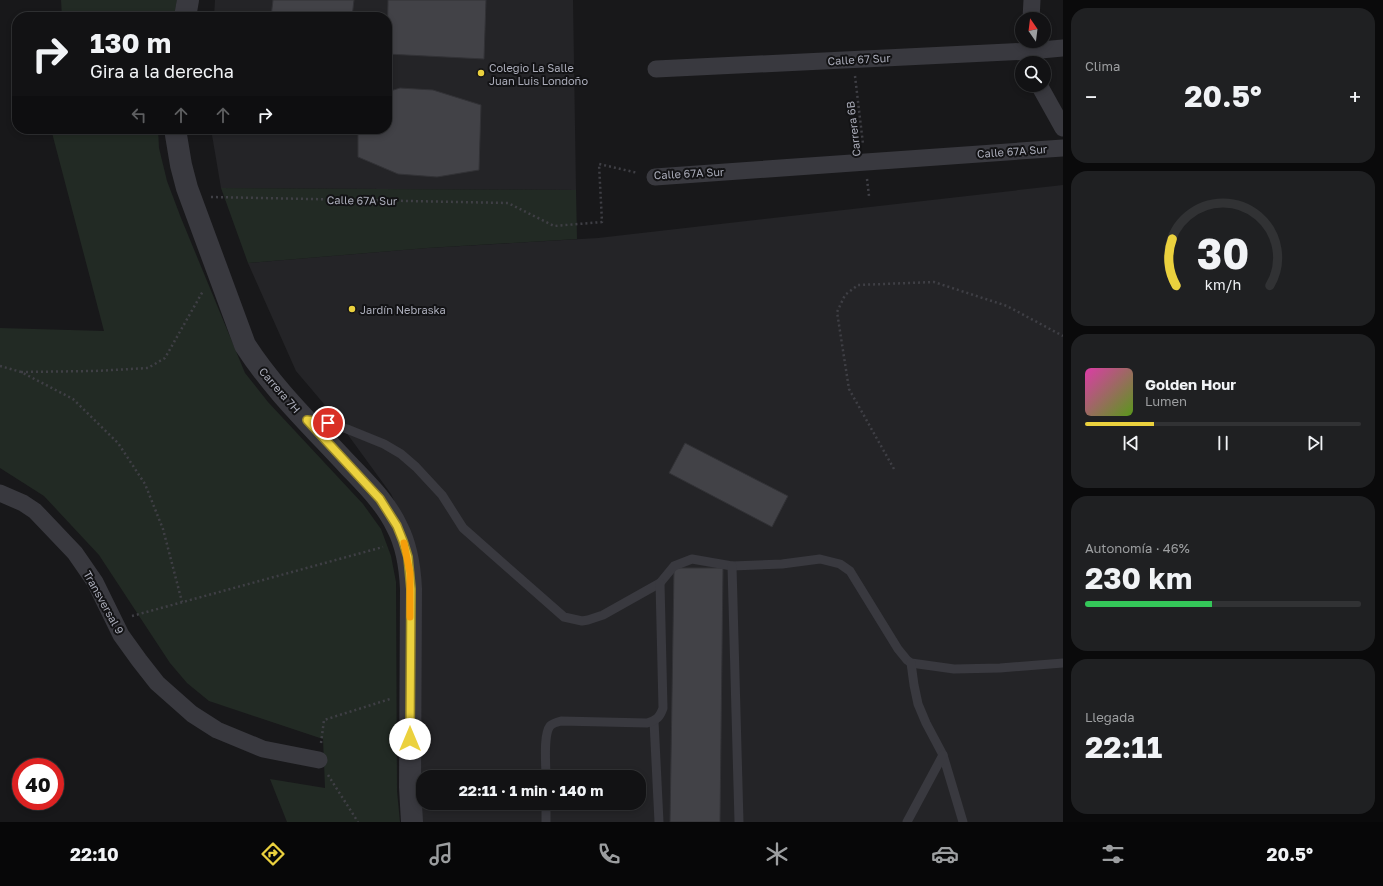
<!DOCTYPE html>
<html lang="es">
<head>
<meta charset="utf-8">
<style>
	:root { --surface:#121214; --page:#1f2022; --text:#f1f3f6; --muted:#9c9ea0; --line:#313234; --accent:#ebd13e }
	body { margin:0; font-family:"Golos Text",sans-serif; background:var(--page); color:var(--text); height:100vh; display:flex; flex-direction:column; font-size:15px; white-space:nowrap }
	* { box-sizing:border-box; margin:0 }
	p { font-size:13px; color:var(--muted) }
	.icon { flex:none; width:22px; height:22px; fill:none; stroke:currentColor; stroke-width:2; stroke-linecap:round; stroke-linejoin:round }
	.map { position:relative; flex:1; overflow:hidden }
	.panel { display:flex; flex-direction:column; gap:8px; padding:8px; background:#0a0a0b; width:320px }
	.panel>* { flex:none }
	.top-card { position:absolute; left:12px; top:12px; width:380px; height:122px; border-radius:16px; box-shadow:0 2px 6px #0003,0 0 0 1px var(--line); background:#121214; color:var(--text); overflow:hidden }
	.needle { width:26px; rotate:346deg }
	.buttons { position:absolute; left:1015px; top:12px; display:grid; gap:8px }
	.buttons a { display:grid; place-items:center; width:36px; height:36px; border-radius:50%; background:var(--surface); box-shadow:0 2px 6px #0003,0 0 0 1px var(--line); font-size:20px }
	.speed { position:absolute; left:12px; top:758px; display:flex; gap:8px; font-size:20px; font-weight:700; text-align:center }
	.speed>* { display:grid; place-content:center; width:52px; height:52px; border-radius:50%; background:var(--surface); box-shadow:0 2px 6px #0003,0 0 0 1px var(--line); line-height:1 }
	.speed .limit { border:6px solid #d22; background:#fff; color:#111 }
	.pin { position:absolute; display:grid; place-items:center; width:34px; height:34px; color:#fff; margin:-17px; border:2px solid #fff; border-radius:50%; box-shadow:0 1px 4px #0007 }
	.me { position:absolute; width:44px; margin:-22px; rotate:0deg; stroke-linejoin:round; filter:drop-shadow(0 0 3px #0008) }
	.turn { display:flex; align-items:center; gap:14px; height:84px; padding:0 12px; font-size:18px }
	.turn .icon { width:52px; height:52px; stroke-width:2.5 }
	.turn b { display:block; font-size:28px; line-height:34px }
	.lanes { display:flex; align-items:center; height:38px; padding:0 12px; background:#0003; justify-content:center; gap:20px; direction:ltr }
	.lanes .off { opacity:.35 }
	.big { font-size:30px; font-weight:700; line-height:1.1 }
	.panel .tile { flex:1; display:flex; flex-direction:column; justify-content:center; gap:6px; min-width:0; padding:0 14px; border-radius:16px; background:var(--page) }
	.panel .dial { align-items:center; gap:0 }
	.dial svg { height:104px; overflow:visible; fill:none; stroke:var(--line); stroke-width:7; stroke-linecap:round; text-anchor:middle }
	.dial text { fill:var(--text); stroke:none }
	.song { display:flex; align-items:center; gap:12px }
	.cover { width:48px; height:48px; border-radius:6px; background:linear-gradient(135deg,hsl(320 70% 55%),hsl(90 70% 35%)) }
	.played { height:4px; border-radius:2px; background:linear-gradient(90deg,var(--accent) 25%,var(--line) 25%) }
	.keys { display:flex; justify-content:space-around; direction:ltr }
	.heat { display:flex; justify-content:space-between; align-items:center; font-size:22px; direction:ltr }
	.charge { height:6px; border-radius:3px; background:linear-gradient(90deg,#34c759 46%,var(--line) 0) }
	.trip { position:absolute; left:416px; top:770px; width:230px; height:40px; border-radius:16px; background:var(--surface); box-shadow:0 2px 6px #0003,0 0 0 1px var(--line); font-weight:700; line-height:40px; text-align:center }
	.dock { display:flex; height:64px; justify-content:space-around; align-items:center; background:#070708; color:var(--muted) }
	.dock .icon { width:28px; height:28px }
	.dock .on { color:var(--accent) }
	.dock b { font-size:18px; color:var(--text) }
	main { display:flex; flex:1; min-height:0 }
	.map>svg:first-child { display:block }
</style>
</head>
<body>
<main>
<div class="map">
<svg width="1063" height="822" viewBox="0 0 1063 822">
	<rect width="100%" height="100%" fill="#18181a"/>
	<!-- built -->
	<g fill="#242427" fill-rule="evenodd">
		<path d="M215,0H573L576,190L221,188L211,129H387V17H214Z"/>
		<path d="M1063,185V822H422L411,535L391,494L335,417L296,371L248,263L427,248L598,238ZM423,777H639V803H423Z"/>
	</g>
	<!-- green -->
	<g fill="#222a24">
		<path d="M61,0H177L174,17H62Z"/>
		<path d="M51,129H158L159,148L167,181L181,218L245,373L268,402L363,504L381,529L391,556L396,582L397,791L400,822H287L270,779L325,788L323,739L209,701L187,683L170,663L99,555L44,496L0,468V328L104,331Z"/>
		<path d="M221,188L576,190L577,239L427,248L248,263Z"/>
	</g>
	<!-- building -->
	<g fill="#424247" stroke="#323236">
		<path d="M273,0H354L352,17H271Z"/>
		<path d="M388,0H486L484,59L387,54Z"/>
		<path d="M400,88L433,90L481,105L479,170L437,177L398,174L358,157V129H387V92Z"/>
		<path d="M685,443L788,496L772,527L669,473Z"/>
		<path d="M674,568H723L720,822H670Z"/>
	</g>
	<g fill="none" stroke-linecap="round" stroke-linejoin="round">
		<!-- path -->
		<g stroke="#3f3f45" stroke-width="2.5" stroke-dasharray="2 3" stroke-linecap="butt">
			<path d="M855,76L863,144"/>
			<path d="M867,179L869,196"/>
			<path d="M211,197L508,203L554,226L602,222L599,164L638,173"/>
			<path d="M0,366L21,372L73,399L118,443L145,484L163,529L182,602"/>
			<path d="M21,372L95,371L148,368L165,358L203,291"/>
			<path d="M894,469L849,389L837,312L845,295L858,285L934,282L1007,306L1063,336"/>
			<path d="M132,616L383,547"/>
			<path d="M321,743L324,720L390,699"/>
			<path d="M328,775L358,822"/>
		</g>
		<!-- service -->
		<g stroke="#39393f" stroke-width="9">
			<path d="M312,421L328,423L347,429L384,444L401,454L416,467L442,495L463,528L564,617L582,621L588,620L603,615L660,583L674,566L692,559L732,566L782,564L820,559L840,564L850,571L898,649L907,660L911,663L954,669L1000,668L1063,663"/>
			<path d="M732,566L739,822"/>
			<path d="M911,663L914,685L918,704L926,723L943,755L963,822"/>
			<path d="M654,721L659,822"/>
			<path d="M546,777C546,765 543,735 550,726C553,723 557,722 561,721L647,723C657,720 660,717 663,708L660,583"/>
			<path d="M546,822V803"/>
			<path d="M907,822L943,755"/>
		</g>
		<!-- minor -->
		<g stroke="#39393f" stroke-width="17">
			<path d="M1031,19L1032,0"/>
			<path d="M656,69L1030,51L1063,48"/>
			<path d="M1039,85L1063,128"/>
			<path d="M655,177L1063,148"/>
			<path d="M0,493L23,503L35,511L75,553L95,582L121,635L139,660L157,683L192,714L217,730L263,749L319,760"/>
		</g>
		<!-- tertiary -->
		<g stroke="#39393f" stroke-width="22">
			<path d="M185,17L188,0"/>
			<path d="M175,129L181,165L187,188L245,345C274,390 312,426 348,465C366,484 386,503 397,527C407,546 410,567 411,589L410,787L412,822"/>
		</g>
	</g>
	<g fill="none" stroke-linecap="round" stroke-linejoin="round">
		<defs>
			<path id="route" d="M328,423L307,420L380,499L397,526L403,541L408,557L411,589L410,739"/>
		</defs>
		<!-- route casing -->
		<use href="#route" stroke="#998828" stroke-width="10"/>
		<!-- route -->
		<use href="#route" stroke="#ebd13e" stroke-width="7"/>
		<!-- slow -->
		<path stroke="#f59e0b" stroke-width="7" d="M404,543L410,573V617"/>
	</g>
	<!-- markers -->
	<g fill="#ebd13e" stroke="#131315" stroke-width="1.5">
		<circle cx="481" cy="73" r="4"/>
		<circle cx="352" cy="309" r="4"/>
	</g>
	<g text-anchor="middle" dominant-baseline="central" stroke-width="4" stroke-linejoin="round" paint-order="stroke">
		<!-- street labels -->
		<g font-size="11" fill="#aaacb9" stroke="#131315">
			<text transform="translate(859 59) rotate(-3)">Calle 67 Sur</text>
			<text transform="translate(853 129) rotate(-97)">Carrera 6B</text>
			<text transform="translate(1012 151) rotate(-4)">Calle 67A Sur</text>
			<text transform="translate(689 173) rotate(-3)">Calle 67A Sur</text>
			<text transform="translate(362 200) rotate(1)">Calle 67A Sur</text>
			<text transform="translate(280 390) rotate(49)">Carrera 7H</text>
			<text transform="translate(104 602) rotate(61)">Transversal 9</text>
		</g>
		<!-- poi labels -->
		<g font-size="11" fill="#aaacb9" stroke="#131315" text-anchor="start">
			<text x="489" y="67">Colegio La Salle<tspan x="489" dy="13">Juan Luis Londoño</tspan></text>
			<text x="360" y="309">Jardín Nebraska</text>
		</g>
	</g>
</svg>
<div class="buttons">
<a><svg class="needle" viewBox="-14 -14 28 28"><path d="M0-13l5 13h-10z" fill="#e53935"/><path d="M0 13l5-13h-10z" fill="#9c9ea0"/></svg></a>
<a><svg class="icon" aria-label="search" viewBox="0 0 24 24"><circle cx="10" cy="10" r="6"/><path d="M15 15l6 6"/></svg></a>
</div>
<div class="speed"><div class="limit">40</div></div>
<div class="pin" style="left:328px;top:423px;background:#d93025"><svg class="icon" aria-label="arrive" viewBox="0 0 24 24"><path d="M6 21V4h12l-3 4 3 4H6"/></svg></div>
<svg class="me" style="left:410px;top:739px" viewBox="-20 -20 40 40"><circle r="19" fill="#fff"/><path d="M0-13L10 11 0 6-10 11z" fill="#ebd13e"/></svg>
<div class="trip">22:11 · 1 min · 140 m</div>
<div class="top-card">
<div class="turn"><svg class="icon" aria-label="right" viewBox="0 0 24 24"><path d="M7 20v-9h11M14 6l5 5-5 5"/></svg><div><b>130 m</b>Gira a la derecha</div></div>
<div class="lanes"><svg class="icon off" aria-label="left" viewBox="0 0 24 24"><path d="M17 20v-9H6M10 6l-5 5 5 5"/></svg><svg class="icon off" aria-label="ahead" viewBox="0 0 24 24"><path d="M12 20V5M6 11l6-6 6 6"/></svg><svg class="icon off" aria-label="ahead" viewBox="0 0 24 24"><path d="M12 20V5M6 11l6-6 6 6"/></svg><svg class="icon" aria-label="right" viewBox="0 0 24 24"><path d="M7 20v-9h11M14 6l5 5-5 5"/></svg></div>
</div>
</div>
<section class="panel">
<div class="tile"><p>Clima</p>
<div class="heat"><a>−</a><b class="big">20.5°</b><a>+</a></div>
</div>
<div class="tile dial"><svg viewBox="0 0 100 80">
<path d="M14 69A42 42 0 1 1 86 69"/>
<path d="M14 69A42 42 0 0 1 11 33" stroke="#ebd13e"/>
<text x="50" y="56" font-size="32" font-weight="700">30</text>
<text x="50" y="72" font-size="11">km/h</text>
</svg></div>
<div class="tile">
<div class="song"><i class="cover"></i><div><b>Golden Hour</b><p>Lumen</p></div></div>
<div class="played"></div>
<div class="keys"><svg class="icon" aria-label="previous" viewBox="0 0 24 24"><path d="M18 5L8 12l10 7zM5 5v14"/></svg><svg class="icon" aria-label="pause" viewBox="0 0 24 24"><path d="M8 5v14M16 5v14"/></svg><svg class="icon" aria-label="next" viewBox="0 0 24 24"><path d="M6 5l10 7-10 7zM19 5v14"/></svg></div>
</div>
<div class="tile"><p>Autonomía · 46%</p><b class="big">230 km</b><div class="charge"></div></div>
<div class="tile"><p>Llegada</p><b class="big">22:11</b></div>
</section>
</main>
<nav class="dock">
<b>22:10</b>
<svg class="icon on" aria-label="directions" viewBox="0 0 24 24"><path d="M12 3l9 9-9 9-9-9zM9 14v-3h6M13 9l2 2-2 2"/></svg>
<svg class="icon" aria-label="music" viewBox="0 0 24 24"><path d="M9 18V5l10-2v13"/><circle cx="6" cy="18" r="3"/><circle cx="16" cy="16" r="3"/></svg>
<svg class="icon" aria-label="phone" viewBox="0 0 24 24"><path d="M5 4h4l2 5-3 2q2 4 5 5l2-3 5 2v4C11 20 4 13 5 4z"/></svg>
<svg class="icon" aria-label="climate" viewBox="0 0 24 24"><path d="M12 3v18M4 7l16 10M4 17L20 7"/></svg>
<svg class="icon" aria-label="car" viewBox="0 0 24 24"><path d="M5 17H2v-5l4-1 3-4h7l3 4 3 1v5h-3M9 17h6M6 11h13"/><circle cx="7" cy="17" r="2"/><circle cx="17" cy="17" r="2"/></svg>
<svg class="icon" aria-label="filters" viewBox="0 0 24 24"><path d="M4 7h16M4 17h16"/><circle cx="9" cy="7" r="2"/><circle cx="15" cy="17" r="2"/></svg>
<b>20.5°</b>
</nav>
</body>
</html>
